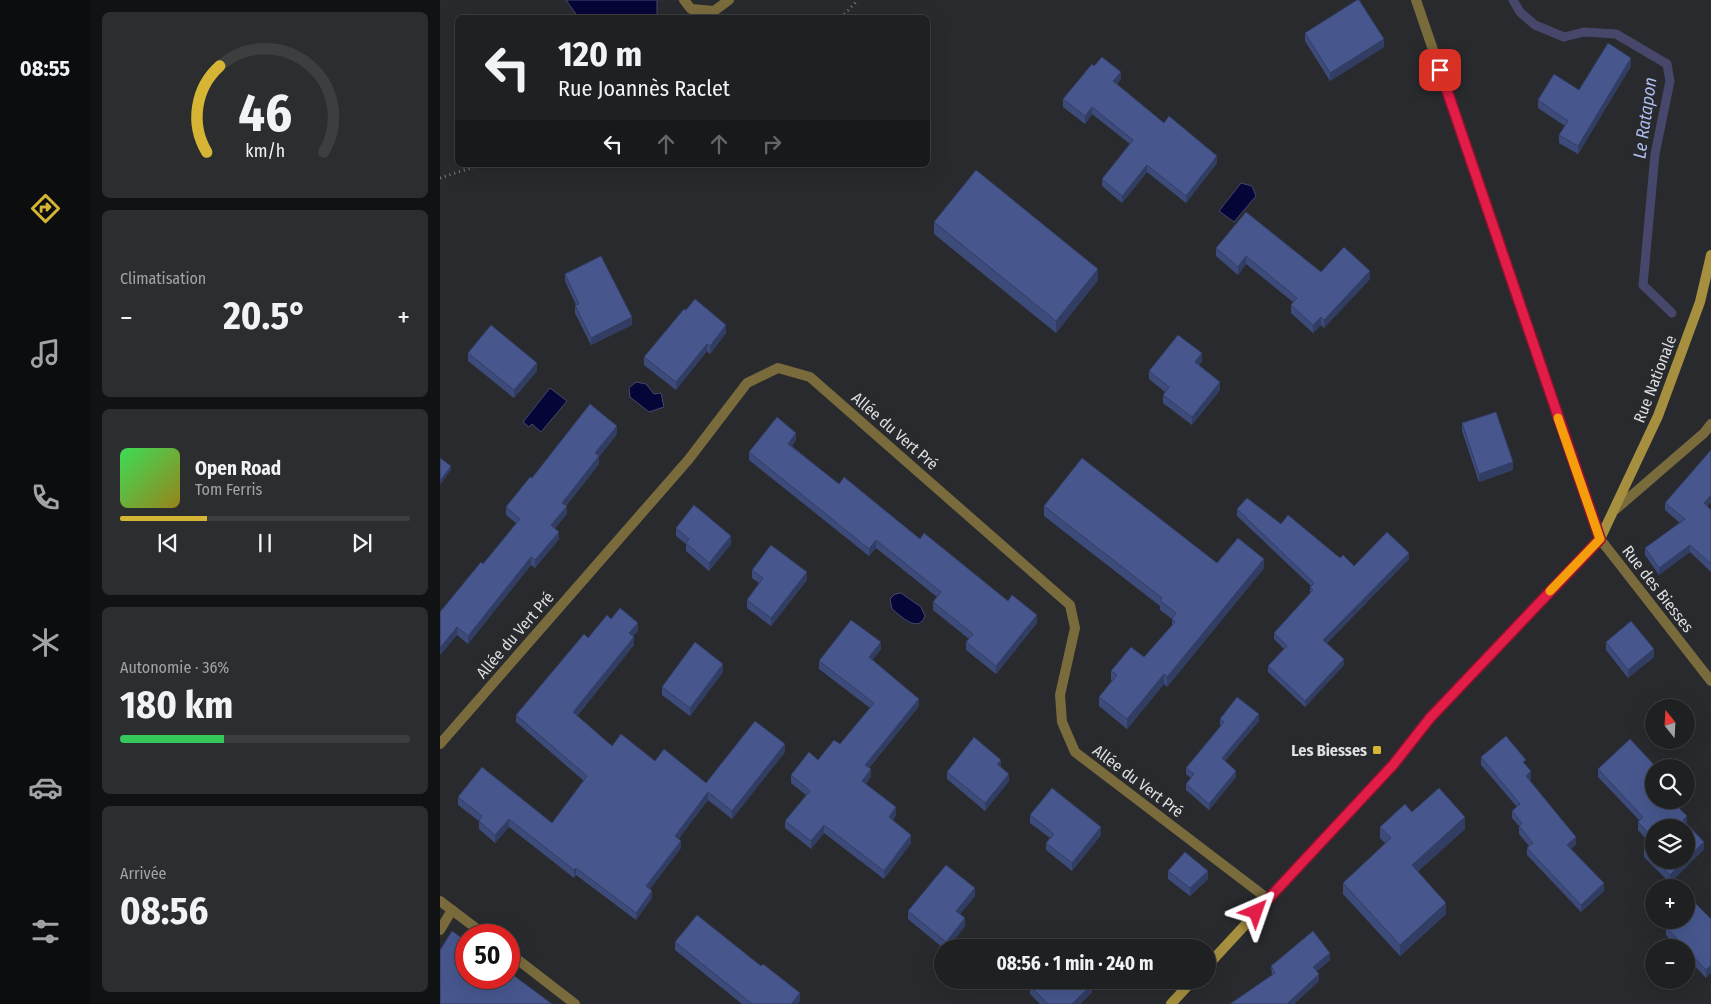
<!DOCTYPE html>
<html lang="fr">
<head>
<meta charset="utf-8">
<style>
	:root { --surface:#1f2022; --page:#2c2d2f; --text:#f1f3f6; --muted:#a1a3a5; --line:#3c3e40; --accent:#d6b534 }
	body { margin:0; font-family:"Fira Sans Condensed",sans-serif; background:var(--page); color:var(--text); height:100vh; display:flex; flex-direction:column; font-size:19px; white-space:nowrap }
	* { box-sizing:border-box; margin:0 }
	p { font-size:16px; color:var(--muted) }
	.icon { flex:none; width:28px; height:28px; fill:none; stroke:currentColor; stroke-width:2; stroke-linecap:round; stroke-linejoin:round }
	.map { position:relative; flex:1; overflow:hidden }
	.panel { display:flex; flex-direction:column; gap:12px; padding:12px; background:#111213; width:350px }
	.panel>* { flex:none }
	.hud { position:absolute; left:15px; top:15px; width:475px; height:152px; border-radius:8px; box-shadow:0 5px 20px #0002,0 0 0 1px var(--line); background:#1f2022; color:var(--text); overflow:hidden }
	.needle { width:32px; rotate:342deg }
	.buttons { position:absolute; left:1205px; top:699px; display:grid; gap:10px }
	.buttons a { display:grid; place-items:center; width:50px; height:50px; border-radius:50%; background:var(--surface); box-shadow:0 5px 20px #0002,0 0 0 1px var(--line); font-size:25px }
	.speed { position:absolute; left:15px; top:924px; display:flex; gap:10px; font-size:25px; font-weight:700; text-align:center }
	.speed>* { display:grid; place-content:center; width:65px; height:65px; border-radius:50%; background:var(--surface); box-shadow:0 5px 20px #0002,0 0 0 1px var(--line); line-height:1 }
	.speed .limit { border:8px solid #d22; background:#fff; color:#111 }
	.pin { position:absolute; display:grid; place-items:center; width:42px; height:42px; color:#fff; margin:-21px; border-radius:10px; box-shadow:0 2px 8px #0006 }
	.me { position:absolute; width:55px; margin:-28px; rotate:43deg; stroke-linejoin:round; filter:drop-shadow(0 0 4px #0008) }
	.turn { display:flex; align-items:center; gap:18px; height:105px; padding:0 20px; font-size:22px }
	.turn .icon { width:65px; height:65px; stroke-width:2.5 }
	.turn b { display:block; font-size:35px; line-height:42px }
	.lanes { display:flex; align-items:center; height:48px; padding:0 20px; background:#0003; justify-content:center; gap:25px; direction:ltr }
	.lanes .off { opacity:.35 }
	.big { font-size:38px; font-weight:700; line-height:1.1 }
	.panel .widget { flex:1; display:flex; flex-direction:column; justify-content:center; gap:8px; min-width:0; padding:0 18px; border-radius:8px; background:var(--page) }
	.panel .dial { align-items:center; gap:0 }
	.dial svg { height:130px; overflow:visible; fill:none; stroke:var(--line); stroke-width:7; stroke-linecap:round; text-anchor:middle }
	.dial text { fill:var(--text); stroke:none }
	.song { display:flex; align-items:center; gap:15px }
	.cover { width:60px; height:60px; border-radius:8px; background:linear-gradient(135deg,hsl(130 70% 55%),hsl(50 70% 35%)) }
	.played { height:5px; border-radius:2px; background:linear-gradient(90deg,var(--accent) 30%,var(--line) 30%) }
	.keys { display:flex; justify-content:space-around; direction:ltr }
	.heat { display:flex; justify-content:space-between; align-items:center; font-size:28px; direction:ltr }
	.charge { height:8px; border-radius:4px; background:linear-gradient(90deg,#34c759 36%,var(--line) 0) }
	.trip { position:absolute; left:494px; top:939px; width:282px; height:50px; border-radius:25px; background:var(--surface); box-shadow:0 5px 20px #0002,0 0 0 1px var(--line); font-weight:700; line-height:50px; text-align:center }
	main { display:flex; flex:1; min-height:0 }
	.dock { display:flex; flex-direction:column; width:90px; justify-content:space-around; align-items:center; background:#0c0d0e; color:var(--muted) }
	.dock .icon { width:35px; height:35px }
	.dock .active { color:var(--accent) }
	.dock b { font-size:22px; color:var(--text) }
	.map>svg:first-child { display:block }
</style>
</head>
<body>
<main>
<nav class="dock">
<b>08:55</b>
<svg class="icon active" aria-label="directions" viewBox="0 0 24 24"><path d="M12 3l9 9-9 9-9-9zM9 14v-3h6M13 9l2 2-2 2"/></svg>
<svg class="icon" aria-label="music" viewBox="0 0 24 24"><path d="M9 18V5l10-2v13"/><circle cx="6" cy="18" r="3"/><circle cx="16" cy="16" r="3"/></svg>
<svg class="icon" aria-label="phone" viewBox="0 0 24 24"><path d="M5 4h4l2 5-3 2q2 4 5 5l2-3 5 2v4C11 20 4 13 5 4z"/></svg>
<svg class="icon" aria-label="climate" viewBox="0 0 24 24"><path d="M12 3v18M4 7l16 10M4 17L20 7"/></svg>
<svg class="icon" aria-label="car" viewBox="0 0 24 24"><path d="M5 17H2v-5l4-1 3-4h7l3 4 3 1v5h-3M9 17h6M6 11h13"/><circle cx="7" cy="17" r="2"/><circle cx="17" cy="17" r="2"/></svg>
<svg class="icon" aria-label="filters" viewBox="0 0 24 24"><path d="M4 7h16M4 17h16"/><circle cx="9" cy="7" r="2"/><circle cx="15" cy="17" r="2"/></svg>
</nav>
<section class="panel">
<div class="widget dial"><svg viewBox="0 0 100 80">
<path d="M14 69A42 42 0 1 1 86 69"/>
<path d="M14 69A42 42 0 0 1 22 16" stroke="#d6b534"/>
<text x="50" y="56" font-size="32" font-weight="700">46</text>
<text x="50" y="72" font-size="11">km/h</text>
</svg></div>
<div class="widget"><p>Climatisation</p>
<div class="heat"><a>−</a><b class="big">20.5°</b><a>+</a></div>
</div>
<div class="widget">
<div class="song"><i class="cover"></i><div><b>Open Road</b><p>Tom Ferris</p></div></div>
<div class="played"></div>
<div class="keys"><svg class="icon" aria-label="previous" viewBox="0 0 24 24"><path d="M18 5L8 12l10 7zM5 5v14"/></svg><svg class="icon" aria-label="pause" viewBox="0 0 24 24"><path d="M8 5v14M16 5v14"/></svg><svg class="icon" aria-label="next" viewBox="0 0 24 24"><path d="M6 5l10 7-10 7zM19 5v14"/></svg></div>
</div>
<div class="widget"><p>Autonomie · 36%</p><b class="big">180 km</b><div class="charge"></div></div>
<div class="widget"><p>Arrivée</p><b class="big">08:56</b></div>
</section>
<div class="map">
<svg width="1271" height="1004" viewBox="0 0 1271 1004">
	<rect width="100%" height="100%" fill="#292a2e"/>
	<!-- water -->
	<g fill="#050637" stroke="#46476a">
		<path d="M126,0H217V17H138Z"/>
		<path d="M801,183L812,186L816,196L794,222L779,211Z"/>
		<path d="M196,382L206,384L214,394L221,393L224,407L209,412L190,397L189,388Z"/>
		<path d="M110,388L127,401L101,432L92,424L89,427L83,422Z"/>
		<path d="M461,593L481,607L485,616C478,634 461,616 452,609L450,599L455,594Z"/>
	</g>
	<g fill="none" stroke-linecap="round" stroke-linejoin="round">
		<!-- stream -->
		<path stroke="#46476a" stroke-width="9" d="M1073,0L1080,12L1095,25L1124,37L1144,32L1176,34L1227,64L1230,81L1215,154L1203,285L1232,313"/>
		<!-- path -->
		<g stroke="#7c7d80" stroke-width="3" stroke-dasharray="1 4" stroke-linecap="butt">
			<path d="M401,18L418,0"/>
			<path d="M0,178L40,165"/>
		</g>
		<!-- service -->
		<g stroke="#796b3c" stroke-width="10">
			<path d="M244,0L251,9L274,11L289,0"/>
			<path d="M0,930L12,910"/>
		</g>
		<!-- minor -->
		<g stroke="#796b3c" stroke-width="10">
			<path d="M976,0L1160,539L1271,681"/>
			<path d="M1176,509L1264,433L1271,424"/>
			<path d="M0,744L249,459L307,383L338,368L370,377L630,605L635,628L620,695L622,722L635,752L828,899"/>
			<path d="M0,901L45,935"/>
			<path d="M69,953L135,1004"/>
		</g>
		<!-- secondary -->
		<g stroke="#a68f3f" stroke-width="10">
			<path d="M768,965L953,765L990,718L1160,539L1218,416L1260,302L1271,255"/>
			<path d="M731,1004L753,980"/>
		</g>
	</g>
	<!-- wall -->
	<g fill="#3d4b7a" fill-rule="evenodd">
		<path d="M865,33L944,47L890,81L865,41Z"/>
		<path d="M654,66L681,79L677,84L724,123L777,163L746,203L707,172L682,203L662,186V179L690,144L652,114L645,124L623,107V99Z"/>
		<path d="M1191,66L1138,154L1119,143V135L1125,126L1098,108V100L1139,90Z"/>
		<path d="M494,222L658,280L616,333L494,234Z"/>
		<path d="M776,248L881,272L930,279L884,328L881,325L873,333L851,313V305L853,302L806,264L798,275L776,256Z"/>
		<path d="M125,274L192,325L151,345L135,313V305H136L125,281Z"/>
		<path d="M246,310L286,333L270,354L267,351L236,390L204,365V357Z"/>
		<path d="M28,353L97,371L74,398L28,361Z"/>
		<path d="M762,361L759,365L780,390L752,425L723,403V395L725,392L709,379V371Z"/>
		<path d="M1022,423L1073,470L1039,482L1022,431Z"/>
		<path d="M177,434L159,457V464L126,506L127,514L115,528L119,539L95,568L91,565L28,644L17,635L0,655L43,564L76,523L66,515V507L92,478Z"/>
		<path d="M356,440L352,446L399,484L480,539L597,623L556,674L526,650V642L529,639L493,610V602L497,597L436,548L429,556L309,460V452Z"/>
		<path d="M1271,450V502L1267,507L1271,510V572L1250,552L1219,575L1205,555V548L1240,523L1225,510V503Z"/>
		<path d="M604,506L777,563L824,568L727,687L724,684L687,729L659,706V697L672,681L671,680V671L704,657L732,626V619L720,610V606L604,516Z"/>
		<path d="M797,509L841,524L914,566L969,559L887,643L904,665L865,707L828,672V666L844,649L834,639V633L870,594V587L871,586L797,516Z"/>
		<path d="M236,528L291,544L269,571L246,551V544L236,536Z"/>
		<path d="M312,570L367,580L331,626L307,608V600L319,583L312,578Z"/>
		<path d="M171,619L198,631L193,636L194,645L137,716L172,746L215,761L266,783L345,752L292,819L268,800L238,839L241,848L210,889L212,898L196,920L136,875L134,878L69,827L55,843L39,829V821L18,805V797L112,823L144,781L76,722V715L148,638Z"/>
		<path d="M1166,642L1214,657L1188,678L1166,650Z"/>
		<path d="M441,649L432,660L479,706L429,768L431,776L426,784L456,815L453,820L471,843L444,879L384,833L371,849L345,828V821L366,795L351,783V775L378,760L400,744L430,708L379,669V661Z"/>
		<path d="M283,672L250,716L222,695V687Z"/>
		<path d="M780,719L819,721L785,761L796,777L769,810L746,790V784L751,778L746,774V768L781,726L780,725Z"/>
		<path d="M1041,757L1086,765L1091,778L1090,780L1136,844L1131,849L1164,891L1141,912L1087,855V848L1089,846L1079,834V826L1072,818V811L1077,807L1041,765Z"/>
		<path d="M561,767L569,781L545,811L507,779V772Z"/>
		<path d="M1158,769L1214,800L1247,824L1264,849L1230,883L1204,857V849L1210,843L1198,830V822L1199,820L1158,777ZM1214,828L1246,860H1214Z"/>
		<path d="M972,812L1025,829L978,871L1006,914L960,956L903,894V883L946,844L940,838V827Z"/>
		<path d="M590,815L661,835L632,871L606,850V843L610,838L590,823Z"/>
		<path d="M728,871L768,879L750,896L728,879Z"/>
		<path d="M535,896L520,914L525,926L508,948H503L468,919V911Z"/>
		<path d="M1271,919L1266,978L1246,956V948H1238L1226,935V927Z"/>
		<path d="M235,942L360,1001L357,1004H302L235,950Z"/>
		<path d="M890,960L877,971L879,981L854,1004H790L832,975L831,966Z"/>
		<path d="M590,986L652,992L640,1004H600L590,994Z"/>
	</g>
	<!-- shaded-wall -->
	<g fill="#323d63">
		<path d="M944,39V47L890,81V73Z"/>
		<path d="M1191,58V66L1138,154V146Z"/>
		<path d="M681,72V79L673,88V81Z"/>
		<path d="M652,107V114L645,124V116Z"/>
		<path d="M777,156V163L746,203V196Z"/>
		<path d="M707,165V172L682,203V196Z"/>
		<path d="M806,256V264L798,275V267Z"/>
		<path d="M658,269V280L616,333V321Z"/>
		<path d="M930,271V279L884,328V320Z"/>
		<path d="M192,317V325L151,345V338Z"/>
		<path d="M881,317V325L873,333V325Z"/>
		<path d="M286,325V333L270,354V346Z"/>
		<path d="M267,344V351L236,390V382Z"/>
		<path d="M762,353V361L755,370V362Z"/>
		<path d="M97,363V371L74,398V390Z"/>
		<path d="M780,382V390L752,425V417Z"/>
		<path d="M177,426V434L159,457V464L122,510V503L155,453Z"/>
		<path d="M356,433V440L348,451V444Z"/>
		<path d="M1073,462V470L1039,482V474Z"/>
		<path d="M11,466V470L0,485V481Z"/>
		<path d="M1271,495V502L1264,511V503Z"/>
		<path d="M127,506V514L111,533V525Z"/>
		<path d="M119,532V539L95,568V560Z"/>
		<path d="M291,536V544L269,571V563Z"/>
		<path d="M436,540V548L429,556V549Z"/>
		<path d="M1250,545V552L1219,575V568Z"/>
		<path d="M969,553V559L883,646V640Z"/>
		<path d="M91,557V565L28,644V636Z"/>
		<path d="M824,559V568L727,687V677Z"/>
		<path d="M367,572V580L331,626V618Z"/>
		<path d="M597,615V623L556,674V666Z"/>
		<path d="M198,623V631L189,641V633Z"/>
		<path d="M17,627V635L0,655V648Z"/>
		<path d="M194,637V645L133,720V712Z"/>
		<path d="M441,642V649L429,665V657Z"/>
		<path d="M1214,649V657L1188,678V670Z"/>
		<path d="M904,659V665L865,707V701Z"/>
		<path d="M283,664V672L250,716V708Z"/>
		<path d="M724,674V684L687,729V719Z"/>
		<path d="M479,699V706L425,772V765Z"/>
		<path d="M819,714V721L782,765V758Z"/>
		<path d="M345,744V752L292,819V811Z"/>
		<path d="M561,760V767L557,772V764Z"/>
		<path d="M431,769V776L422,789V781Z"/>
		<path d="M796,771V777L769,810V804Z"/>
		<path d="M1091,771V778L1086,783V776Z"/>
		<path d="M569,774V781L545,811V803Z"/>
		<path d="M268,792V800L235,844V836Z"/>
		<path d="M456,807V815L449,825V817Z"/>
		<path d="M1247,816V824L1243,820Z"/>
		<path d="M1025,817V829L972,877V865Z"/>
		<path d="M69,819V827L55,843V835Z"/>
		<path d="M384,825V833L371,849V841Z"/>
		<path d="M661,827V835L632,871V863Z"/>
		<path d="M471,835V843L444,879V871Z"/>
		<path d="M1136,837V844L1127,852V845Z"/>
		<path d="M241,841V848L206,894V886Z"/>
		<path d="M1264,842V849L1230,883V875L1245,860H1246V859Z"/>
		<path d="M136,868V875L134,878V870Z"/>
		<path d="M768,871V879L750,896V888Z"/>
		<path d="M1164,883V891L1141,912V905Z"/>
		<path d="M535,888V896L516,919V911Z"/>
		<path d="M212,891V898L196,920V913Z"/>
		<path d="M1006,903V914L960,956V945Z"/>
		<path d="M525,918V926L508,948H506V942Z"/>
		<path d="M890,953V960L873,974V967Z"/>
		<path d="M1271,965V973L1266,978V970Z"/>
		<path d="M879,974V981L854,1004H848V1003Z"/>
		<path d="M652,984V992L640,1004H632Z"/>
		<path d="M360,993V1001L357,1004H351Z"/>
	</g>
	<!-- building -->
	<g fill="#47578e" stroke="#323d63">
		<path d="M917,0H919L944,39L890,73L865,33Z"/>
		<path d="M1168,43L1191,58L1138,146L1119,135L1128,121L1098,100L1114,74L1139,90Z"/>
		<path d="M662,57L681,72L673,81L724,123L729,116L777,156L746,196L707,165L682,196L662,179L693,140L652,107L645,116L623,99L652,64L654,66Z"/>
		<path d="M536,170L658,269L616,321L494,222Z"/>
		<path d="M806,212L881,272L904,247L930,271L884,320L881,317L873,325L851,305L857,298L806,256L798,267L776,248Z"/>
		<path d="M161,256L192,317L151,338L135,305L139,304L125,274Z"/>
		<path d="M255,299L286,325L270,346L267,344L236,382L204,357L244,309L246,310Z"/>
		<path d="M51,325L97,363L74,390L28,353Z"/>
		<path d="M738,335L762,353L755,362L780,382L752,417L723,395L729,387L709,371Z"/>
		<path d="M150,404L177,426L155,453L159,456L122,503L127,506L111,525L119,532L95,560L91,557L28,636L17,627L0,648V612L41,562L43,564L80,519L66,507L90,477L92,478Z"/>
		<path d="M1056,412L1073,462L1039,474L1022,423Z"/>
		<path d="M337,417L356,433L348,444L399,484L404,477L480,539L484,533L568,601L572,595L597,615L556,666L526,642L533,634L493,602L501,592L436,540L429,549L309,452Z"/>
		<path d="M1271,450V495L1264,503L1271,510V564L1250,545L1219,568L1205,548L1245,519L1225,503Z"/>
		<path d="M0,458L11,466L0,481Z"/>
		<path d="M642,458L777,563L798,538L824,559L727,677L724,674L687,719L659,697L677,675L671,671L691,647L704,657L735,622L732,619L736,613L720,601L722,598L604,506Z"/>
		<path d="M807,498L841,524L848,515L900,558L903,555L914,566L947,532L969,553L883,640L904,659L865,701L828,666L847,646L834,633L873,590L870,587L874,583L797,509Z"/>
		<path d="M254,505L291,536L269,563L246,543L249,539L236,528Z"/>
		<path d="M331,545L367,572L331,618L307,600L323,578L312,570Z"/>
		<path d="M180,608L198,623L189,633L194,637L133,712L172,746L181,734L215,761L224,749L266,783L315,721L345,744L292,811L268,792L235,836L241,841L206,886L212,891L196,913L136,868L134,870L69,819L55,835L39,821L42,816L18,797L42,767L112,823L147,776L76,715L144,634L148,638L167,615L171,619Z"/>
		<path d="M411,620L441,642L429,657L479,699L425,765L431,769L422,781L456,807L449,817L471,835L444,871L384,825L371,841L345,821L370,791L351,775L369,752L378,760L394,740L400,744L434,703L379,661Z"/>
		<path d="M1191,621L1214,649L1188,670L1166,642Z"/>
		<path d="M255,642L283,664L250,708L222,687Z"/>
		<path d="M797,697L819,714L782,758L796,771L769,804L746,784L754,774L746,768L784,722L780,719Z"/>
		<path d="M1066,736L1086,760L1083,762L1091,771L1086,776L1136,837L1127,845L1164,883L1141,905L1087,848L1093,843L1079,826L1082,823L1072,811L1080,804L1041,757Z"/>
		<path d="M534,737L561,760L557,764L569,774L545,803L507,772Z"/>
		<path d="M1190,739L1217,768H1214V800H1231L1247,816L1243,820L1264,842L1246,859V828H1214V839L1198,822L1203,817L1158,769Z"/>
		<path d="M612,788L661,827L632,863L606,843L614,834L590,815Z"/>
		<path d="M999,788L1025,817L972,865L1006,903L960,945L903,883L951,838L940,827L965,804L972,812Z"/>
		<path d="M1214,839V859L1204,849Z"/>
		<path d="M745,852L768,871L750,888L728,871Z"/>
		<path d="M1215,860H1245L1230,875Z"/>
		<path d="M506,865L535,888L516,911L525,918L506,942L468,911Z"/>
		<path d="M1253,901L1271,919V965L1266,970L1226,927L1233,920H1246V908Z"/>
		<path d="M257,915L321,966L323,964L360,993L351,1004H312L235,942Z"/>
		<path d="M12,931L26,941V978H69V972L112,1004H0V950Z"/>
		<path d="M873,931L890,953L873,967L879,974L848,1003V1004H790L835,973L831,966Z"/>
		<path d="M596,980H648L652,984L632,1004H608L590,986Z"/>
	</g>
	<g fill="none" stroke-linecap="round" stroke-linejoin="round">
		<defs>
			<path id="route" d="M816,912L953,765L990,718L1160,539L1000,70"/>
		</defs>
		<!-- route casing -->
		<use href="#route" stroke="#92132f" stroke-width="12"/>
		<!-- route -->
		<use href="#route" stroke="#e11d48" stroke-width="9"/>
		<!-- slow -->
		<path stroke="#f59e0b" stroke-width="9" d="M1110,591L1160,539L1118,418"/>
	</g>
	<!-- markers -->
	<rect fill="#d6b534" stroke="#292a2e" stroke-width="2" x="932" y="745" width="10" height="10" rx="2.5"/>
	<g text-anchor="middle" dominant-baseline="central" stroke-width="5" stroke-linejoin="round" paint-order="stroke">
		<!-- street labels -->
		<g font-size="16" fill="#dedfe1" stroke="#292a2e">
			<text transform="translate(1215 379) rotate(-69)">Rue Nationale</text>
			<text transform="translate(455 431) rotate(41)">Allée du Vert Pré</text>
			<text transform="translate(1218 589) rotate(52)">Rue des Biesses</text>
			<text transform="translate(75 635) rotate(-49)">Allée du Vert Pré</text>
			<text transform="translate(698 781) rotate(37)">Allée du Vert Pré</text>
		</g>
		<!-- poi labels -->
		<g font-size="16" font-weight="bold" fill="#dedfe1" stroke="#292a2e" text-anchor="end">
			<text x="927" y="750">Les Biesses</text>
		</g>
		<!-- water labels -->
		<g font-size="18" font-style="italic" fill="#aebef0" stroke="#292a2e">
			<text transform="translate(1205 118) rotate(-82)">Le Ratapon</text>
		</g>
	</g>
</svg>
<div class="buttons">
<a><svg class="needle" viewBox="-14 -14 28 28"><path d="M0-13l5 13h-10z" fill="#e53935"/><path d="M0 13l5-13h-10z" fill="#a1a3a5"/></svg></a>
<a><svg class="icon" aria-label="search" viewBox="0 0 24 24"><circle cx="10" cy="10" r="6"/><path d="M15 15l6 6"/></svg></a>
<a><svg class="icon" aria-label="layers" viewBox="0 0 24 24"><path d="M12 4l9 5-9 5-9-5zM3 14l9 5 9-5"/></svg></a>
<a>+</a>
<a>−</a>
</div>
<div class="speed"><div class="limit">50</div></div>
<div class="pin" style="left:1000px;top:70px;background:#d93025"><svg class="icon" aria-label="arrive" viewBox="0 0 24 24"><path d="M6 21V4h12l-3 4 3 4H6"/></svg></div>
<svg class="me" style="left:816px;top:912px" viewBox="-20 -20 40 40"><path d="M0-17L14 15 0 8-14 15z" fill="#e11d48" stroke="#fff" stroke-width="4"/></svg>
<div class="trip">08:56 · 1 min · 240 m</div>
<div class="hud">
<div class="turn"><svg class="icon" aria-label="left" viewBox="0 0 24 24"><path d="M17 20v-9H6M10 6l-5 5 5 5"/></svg><div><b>120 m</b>Rue Joannès Raclet</div></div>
<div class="lanes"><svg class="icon" aria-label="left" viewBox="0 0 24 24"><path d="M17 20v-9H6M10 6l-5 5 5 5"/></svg><svg class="icon off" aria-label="ahead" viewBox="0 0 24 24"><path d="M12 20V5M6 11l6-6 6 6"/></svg><svg class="icon off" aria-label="ahead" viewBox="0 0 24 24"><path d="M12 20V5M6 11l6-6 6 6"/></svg><svg class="icon off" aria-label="right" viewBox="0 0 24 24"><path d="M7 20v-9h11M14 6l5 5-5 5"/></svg></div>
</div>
</div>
</main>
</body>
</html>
